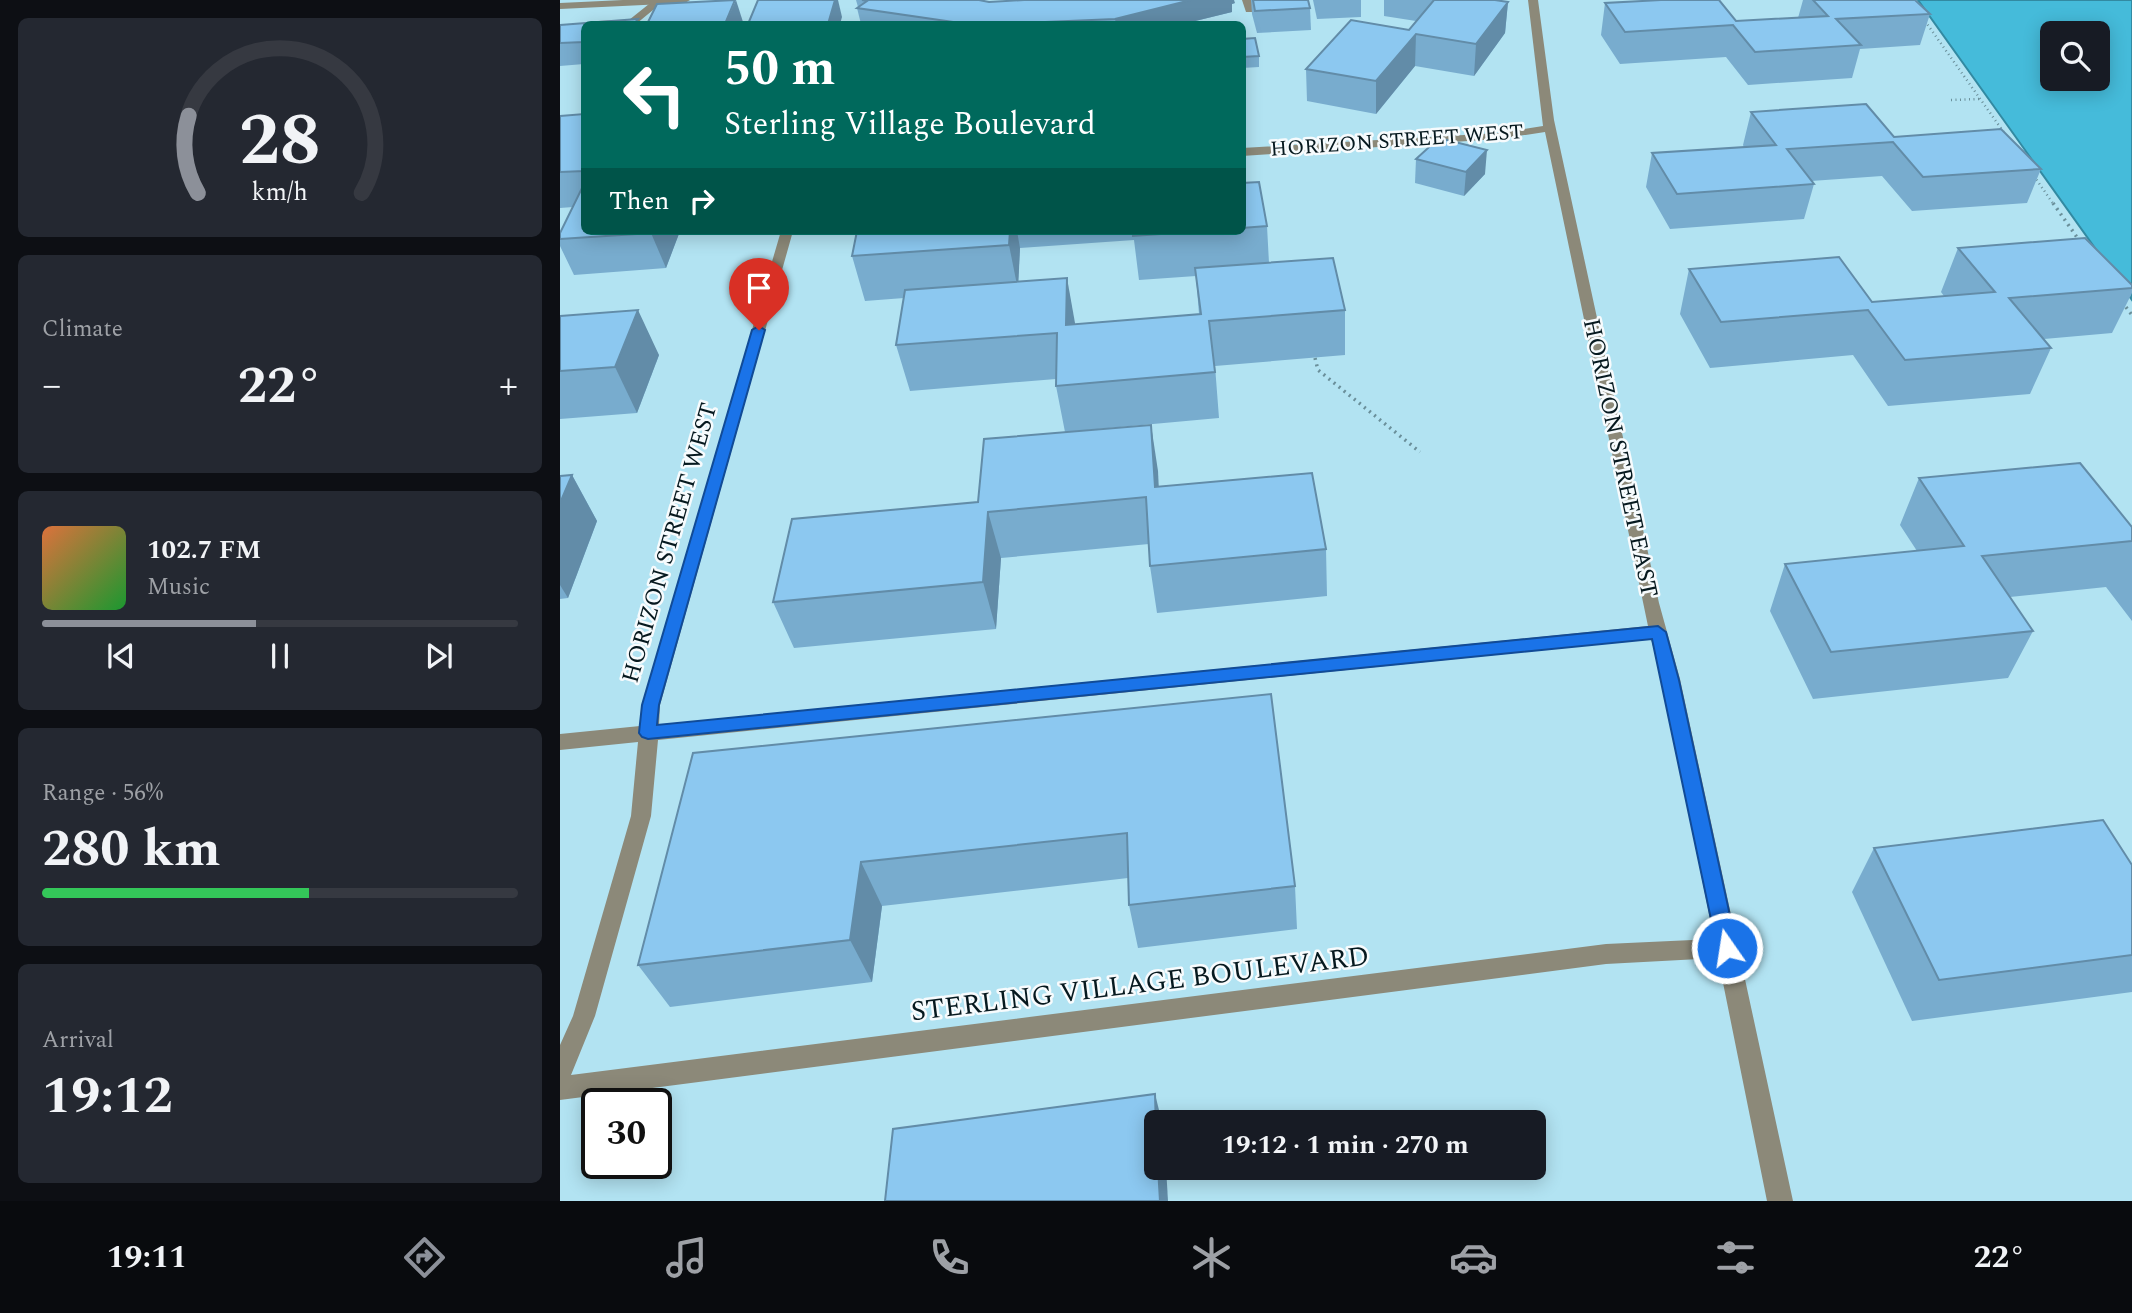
<!DOCTYPE html>
<html lang="en">
<head>
<meta charset="utf-8">
<style>
	:root { --surface:#171b24; --page:#242831; --text:#f1f3f6; --muted:#9ea1a6; --line:#363941; --accent:#8c9099 }
	body { margin:0; font-family:Spectral,serif; background:var(--page); color:var(--text); height:100vh; display:flex; flex-direction:column; font-size:26px; white-space:nowrap }
	* { box-sizing:border-box; margin:0 }
	p { font-size:23px; color:var(--muted) }
	.icon { flex:none; width:38px; height:38px; fill:none; stroke:currentColor; stroke-width:2; stroke-linecap:round; stroke-linejoin:round }
	.map { position:relative; flex:1; overflow:hidden }
	.panel { display:flex; flex-direction:column; gap:18px; padding:18px; background:#0d0f14; width:560px }
	.panel>* { flex:none }
	.guide { position:absolute; left:21px; top:21px; width:665px; height:214px; border-radius:10px; box-shadow:0 4px 18px #0003; background:#00695c; color:#fff; overflow:hidden }
	.fabs { position:absolute; left:1480px; top:21px; display:grid; gap:14px }
	.fabs a { display:grid; place-items:center; width:70px; height:70px; border-radius:10px; background:var(--surface); box-shadow:0 4px 18px #0003; font-size:35px }
	.speed { position:absolute; left:21px; top:1088px; display:flex; gap:14px; font-size:35px; font-weight:700; text-align:center }
	.speed>* { display:grid; place-content:center; width:91px; height:91px; border-radius:50%; background:var(--surface); box-shadow:0 4px 18px #0003; line-height:1 }
	.speed .limit { border:4px solid #111; border-radius:10px; background:#fff; color:#111 }
	.pin { position:absolute; display:grid; place-items:center; width:60px; height:60px; color:#fff; margin:-72px -30px; border-radius:50% 50% 50% 0; rotate:-45deg; box-shadow:0 0 7px #0007 }
	.pin .icon { rotate:45deg }
	.me { position:absolute; width:77px; margin:-38px; rotate:347deg; stroke-linejoin:round; filter:drop-shadow(0 0 5px #0008) }
	.turn { display:flex; align-items:center; gap:24px; height:147px; padding:0 28px; font-size:32px }
	.turn .icon { width:91px; height:91px; stroke-width:2.5 }
	.turn b { display:block; font-size:49px; line-height:60px }
	.then { display:flex; align-items:center; height:66px; padding:0 28px; background:#0003; gap:14px; font-size:26px }
	.big { font-size:52px; font-weight:700; line-height:1.1 }
	.panel .card { flex:1; display:flex; flex-direction:column; justify-content:center; gap:10px; min-width:0; padding:0 24px; border-radius:10px; background:var(--page) }
	.panel .dial { align-items:center; gap:0 }
	.dial svg { height:182px; overflow:visible; fill:none; stroke:var(--line); stroke-width:7; stroke-linecap:round; text-anchor:middle }
	.dial text { fill:var(--text); stroke:none }
	.song { display:flex; align-items:center; gap:21px }
	.cover { width:84px; height:84px; border-radius:10px; background:linear-gradient(135deg,hsl(20 70% 55%),hsl(130 70% 35%)) }
	.played { height:7px; border-radius:4px; background:linear-gradient(90deg,var(--accent) 45%,var(--line) 45%) }
	.keys { display:flex; justify-content:space-around; direction:ltr }
	.heat { display:flex; justify-content:space-between; align-items:center; font-size:38px; direction:ltr }
	.charge { height:10px; border-radius:5px; background:linear-gradient(90deg,#34c759 56%,var(--line) 0) }
	.trip { position:absolute; left:584px; top:1110px; width:402px; height:70px; border-radius:10px; background:var(--surface); box-shadow:0 4px 18px #0003; font-weight:700; line-height:70px; text-align:center }
	.dock { display:flex; height:112px; justify-content:space-around; align-items:center; background:#090b0e; color:var(--muted) }
	.dock .icon { width:49px; height:49px }
	.dock .current { color:var(--accent) }
	.dock b { font-size:32px; color:var(--text) }
	main { display:flex; flex:1; min-height:0 }
	.map>svg:first-child { display:block }
</style>
</head>
<body>
<main>
<section class="panel">
<div class="card dial"><svg viewBox="0 0 100 80">
<path d="M14 69A42 42 0 1 1 86 69"/>
<path d="M14 69A42 42 0 0 1 10 35" stroke="#8c9099"/>
<text x="50" y="56" font-size="32" font-weight="700">28</text>
<text x="50" y="72" font-size="11">km/h</text>
</svg></div>
<div class="card"><p>Climate</p>
<div class="heat"><a>−</a><b class="big">22°</b><a>+</a></div>
</div>
<div class="card">
<div class="song"><i class="cover"></i><div><b>102.7 FM</b><p>Music</p></div></div>
<div class="played"></div>
<div class="keys"><svg class="icon" aria-label="previous" viewBox="0 0 24 24"><path d="M18 5L8 12l10 7zM5 5v14"/></svg><svg class="icon" aria-label="pause" viewBox="0 0 24 24"><path d="M8 5v14M16 5v14"/></svg><svg class="icon" aria-label="next" viewBox="0 0 24 24"><path d="M6 5l10 7-10 7zM19 5v14"/></svg></div>
</div>
<div class="card"><p>Range · 56%</p><b class="big">280 km</b><div class="charge"></div></div>
<div class="card"><p>Arrival</p><b class="big">19:12</b></div>
</section>
<div class="map">
<svg width="1572" height="1201" viewBox="0 0 1572 1201">
	<rect width="100%" height="100%" fill="#b2e3f2"/>
	<!-- water -->
	<path fill="#45bbda" stroke="#328aa2" stroke-width="2" fill-rule="evenodd" d="M1358,0H1572V300ZM1493,33H1538V79H1493Z"/>
	<g fill="none" stroke-linecap="round" stroke-linejoin="round">
		<!-- path-far1 -->
		<g stroke="#6a8f9a" stroke-width="2.5" stroke-dasharray="1 3.5" stroke-linecap="butt">
			<path d="M1365,21L1445,134"/>
			<path d="M1391,100L1419,99"/>
			<path d="M1474,176L1494,205"/>
		</g>
		<!-- path -->
		<g stroke="#6a8f9a" stroke-width="3.5" stroke-dasharray="2 4.5" stroke-linecap="butt">
			<path d="M1493,203L1521,243"/>
			<path d="M1562,302L1572,315"/>
			<path d="M755,358L758,370L860,452"/>
		</g>
		<!-- lane -->
		<g fill="#8c8979" fill-rule="evenodd">
			<path d="M94,0L104,1L76,24H32L37,21L69,20Z"/>
			<path d="M682,0H692L694,12H686Z"/>
		</g>
		<!-- street -->
		<g fill="#8c8979" fill-rule="evenodd">
			<path d="M63,0H130L125,3L0,9V3Z"/>
			<path d="M968,0H978L994,120L1099,603L1120,679L1233,1201H1207L1158,958L1046,964L0,1100V1045L13,1016L71,816L78,742L0,750V734L80,726L82,705L221,231H233L100,705L99,725L1088,626L985,132L938,139L682,156V148L938,133L983,126ZM1091,639L1102,679L1154,939L1046,944L11,1075L35,1016L91,816L98,740Z"/>
		</g>
	</g>
	<!-- wall -->
	<g fill="#78acce" fill-rule="evenodd">
		<path d="M296,0H419L429,2L675,3L672,4V12L623,24H301L297,8L298,7Z"/>
		<path d="M691,0H748L750,8L751,30L697,33L692,14Z"/>
		<path d="M753,0H801V17L757,19Z"/>
		<path d="M824,0H935L948,2L945,33L914,76L855,66L816,114L747,101L746,69L849,30L856,21L824,16Z"/>
		<path d="M1243,0H1355L1370,14L1360,45L1300,49L1292,78L1188,85L1166,57L1060,64L1041,35L1045,3L1176,21L1238,18Z"/>
		<path d="M24,24V64L0,66V25Z"/>
		<path d="M682,39L699,56V67L682,68Z"/>
		<path d="M1191,112L1334,137L1481,169L1467,203L1352,211L1322,176L1251,181L1254,184L1244,219L1110,229L1086,187L1092,153L1184,147L1183,145Z"/>
		<path d="M24,114V231H120L106,268L14,275L0,246V233L13,207L0,208V116Z"/>
		<path d="M856,159L925,174L904,196L855,183Z"/>
		<path d="M682,183L707,226L709,263L785,310V355L655,366L659,418L505,432L496,386V379L350,391L336,345L344,298L305,301L292,256L297,231H682ZM574,240L579,280L636,276L639,314L515,324L458,282L460,248Z"/>
		<path d="M1398,248L1572,285V293L1552,333L1484,339L1491,348L1470,394L1328,406L1293,355L1150,368L1120,314L1129,269L1312,302L1384,296L1381,292Z"/>
		<path d="M0,316L99,355L77,413L0,419Z"/>
		<path d="M591,425L598,486L766,549L767,596L597,613L590,566L589,544L441,558L436,629L234,648L213,602L418,502Z"/>
		<path d="M12,475L37,521L8,598L0,599V476Z"/>
		<path d="M1359,478L1572,527V621L1546,587L1450,597L1473,631L1448,678L1253,699L1210,611L1225,564L1357,551L1340,525Z"/>
		<path d="M711,694L735,886L737,929L578,948L569,905L568,878L322,906L312,982L110,1007L78,965L133,753Z"/>
		<path d="M1314,848L1572,865V992L1352,1021L1292,892Z"/>
	</g>
	<!-- shaded-wall -->
	<g fill="#628ca8">
		<path d="M176,0L183,22L181,24H165Z"/>
		<path d="M275,0H278L282,17L280,24H268Z"/>
		<path d="M631,0H674L675,3L672,4V12L623,24H556L555,19Z"/>
		<path d="M948,2L945,33L914,76L916,44Z"/>
		<path d="M856,34L855,66L816,114V81Z"/>
		<path d="M927,150L925,174L904,196L906,172Z"/>
		<path d="M91,231H120L106,268L91,233Z"/>
		<path d="M450,231H457L460,248L458,290L449,245Z"/>
		<path d="M507,278L515,323L514,370L506,325Z"/>
		<path d="M78,310L99,355L77,413L55,367Z"/>
		<path d="M591,425L598,471L601,533L595,487Z"/>
		<path d="M12,475L37,521L8,598L0,585V503Z"/>
		<path d="M428,512L441,558L436,629L423,582Z"/>
		<path d="M301,862L322,906L312,982L290,940Z"/>
		<path d="M595,1094L602,1122H597Z"/>
		<path d="M598,1167H606L608,1201H600Z"/>
	</g>
	<!-- building -->
	<g fill="#8cc8f0" stroke="#628ca8" stroke-width="2">
		<path d="M175,0L165,24H87L97,4Z"/>
		<path d="M198,0H275L268,24H188Z"/>
		<path d="M302,0H419L429,2L464,0H631L555,19L436,24H407L297,8L307,1Z"/>
		<path d="M693,0H748L750,8L695,11Z"/>
		<path d="M874,0H935L948,2L916,44L856,34L816,81L746,69L791,20L849,30Z"/>
		<path d="M1101,0H1159L1176,21L1268,16L1253,0H1355L1370,14L1276,19L1301,45L1195,52L1173,25L1065,32L1045,3Z"/>
		<path d="M78,19L74,24H24V42L0,43V25Z"/>
		<path d="M695,38L699,56L682,57V39Z"/>
		<path d="M1306,104L1334,137L1441,129L1481,169L1363,177L1333,142L1227,149L1254,184L1117,194L1092,153L1216,145L1191,112Z"/>
		<path d="M24,114V171L0,172V116Z"/>
		<path d="M879,138L927,150L906,172L856,159Z"/>
		<path d="M699,182L707,226L682,228V183Z"/>
		<path d="M24,184V231H91V233L0,239V233Z"/>
		<path d="M297,231H450L449,245L292,256Z"/>
		<path d="M573,231H644L573,236Z"/>
		<path d="M1525,238L1572,285V288L1449,298L1491,348L1345,360L1308,310L1161,322L1129,269L1279,257L1312,302L1435,292L1398,248Z"/>
		<path d="M773,258L785,310L649,321L655,372L496,386L497,333L336,345L345,290L507,278L506,325L641,314L635,268Z"/>
		<path d="M78,310L55,367L0,371V316Z"/>
		<path d="M591,425L595,487L752,473L766,549L590,566L586,497L428,512L423,582L213,602L232,519L418,502L424,439Z"/>
		<path d="M1520,463L1572,527V541L1422,556L1473,631L1271,652L1225,564L1404,546L1359,478Z"/>
		<path d="M12,475L0,503V476Z"/>
		<path d="M711,694L735,886L569,905L567,833L301,862L290,940L78,965L133,753Z"/>
		<path d="M1543,820L1572,865V955L1379,980L1314,848Z"/>
		<path d="M595,1094L597,1167H598L600,1201H325L333,1129Z"/>
	</g>
	<!-- route -->
	<path fill="#1a73e8" stroke="#114b97" stroke-width="2" d="M199,326L205,330L99,705L97,725L1098,626L1106,632L1119,680L1177,948L1174,954L1167,957L1160,954L1157,948L1092,639L88,739L82,737L79,733L82,705L192,330Z"/>
	<g text-anchor="middle" dominant-baseline="central" stroke-width="5" stroke-linejoin="round" paint-order="stroke">
		<!-- far-street labels -->
		<g font-size="21" fill="#06191f" stroke="#f7fbfd">
			<text transform="translate(837 141) rotate(-4)">HORIZON STREET WEST</text>
		</g>
		<!-- street labels -->
		<g font-size="24" fill="#06191f" stroke="#f7fbfd">
			<text transform="translate(1060 458) rotate(78)">HORIZON STREET EAST</text>
			<text transform="translate(110 543) rotate(-74)">HORIZON STREET WEST</text>
		</g>
		<!-- near-street labels -->
		<g font-size="28" fill="#06191f" stroke="#f7fbfd">
			<text transform="translate(580 984) rotate(-7)">STERLING VILLAGE BOULEVARD</text>
		</g>
	</g>
</svg>
<div class="fabs">
<a><svg class="icon" aria-label="search" viewBox="0 0 24 24"><circle cx="10" cy="10" r="6"/><path d="M15 15l6 6"/></svg></a>
</div>
<div class="speed"><div class="limit">30</div></div>
<div class="pin" style="left:199px;top:330px;background:#d93025"><svg class="icon" aria-label="arrive" viewBox="0 0 24 24"><path d="M6 21V4h12l-3 4 3 4H6"/></svg></div>
<svg class="me" style="left:1167px;top:948px" viewBox="-20 -20 40 40"><circle r="17" fill="#1a73e8" stroke="#fff" stroke-width="3"/><path d="M0-11L8 9 0 5-8 9z" fill="#fff"/></svg>
<div class="trip">19:12 · 1 min · 270 m</div>
<div class="guide">
<div class="turn"><svg class="icon" aria-label="left" viewBox="0 0 24 24"><path d="M17 20v-9H6M10 6l-5 5 5 5"/></svg><div><b>50 m</b>Sterling Village Boulevard</div></div>
<div class="then">Then<svg class="icon" aria-label="right" viewBox="0 0 24 24"><path d="M7 20v-9h11M14 6l5 5-5 5"/></svg></div>
</div>
</div>
</main>
<nav class="dock">
<b>19:11</b>
<svg class="icon current" aria-label="directions" viewBox="0 0 24 24"><path d="M12 3l9 9-9 9-9-9zM9 14v-3h6M13 9l2 2-2 2"/></svg>
<svg class="icon" aria-label="music" viewBox="0 0 24 24"><path d="M9 18V5l10-2v13"/><circle cx="6" cy="18" r="3"/><circle cx="16" cy="16" r="3"/></svg>
<svg class="icon" aria-label="phone" viewBox="0 0 24 24"><path d="M5 4h4l2 5-3 2q2 4 5 5l2-3 5 2v4C11 20 4 13 5 4z"/></svg>
<svg class="icon" aria-label="climate" viewBox="0 0 24 24"><path d="M12 3v18M4 7l16 10M4 17L20 7"/></svg>
<svg class="icon" aria-label="car" viewBox="0 0 24 24"><path d="M5 17H2v-5l4-1 3-4h7l3 4 3 1v5h-3M9 17h6M6 11h13"/><circle cx="7" cy="17" r="2"/><circle cx="17" cy="17" r="2"/></svg>
<svg class="icon" aria-label="filters" viewBox="0 0 24 24"><path d="M4 7h16M4 17h16"/><circle cx="9" cy="7" r="2"/><circle cx="15" cy="17" r="2"/></svg>
<b>22°</b>
</nav>
</body>
</html>
